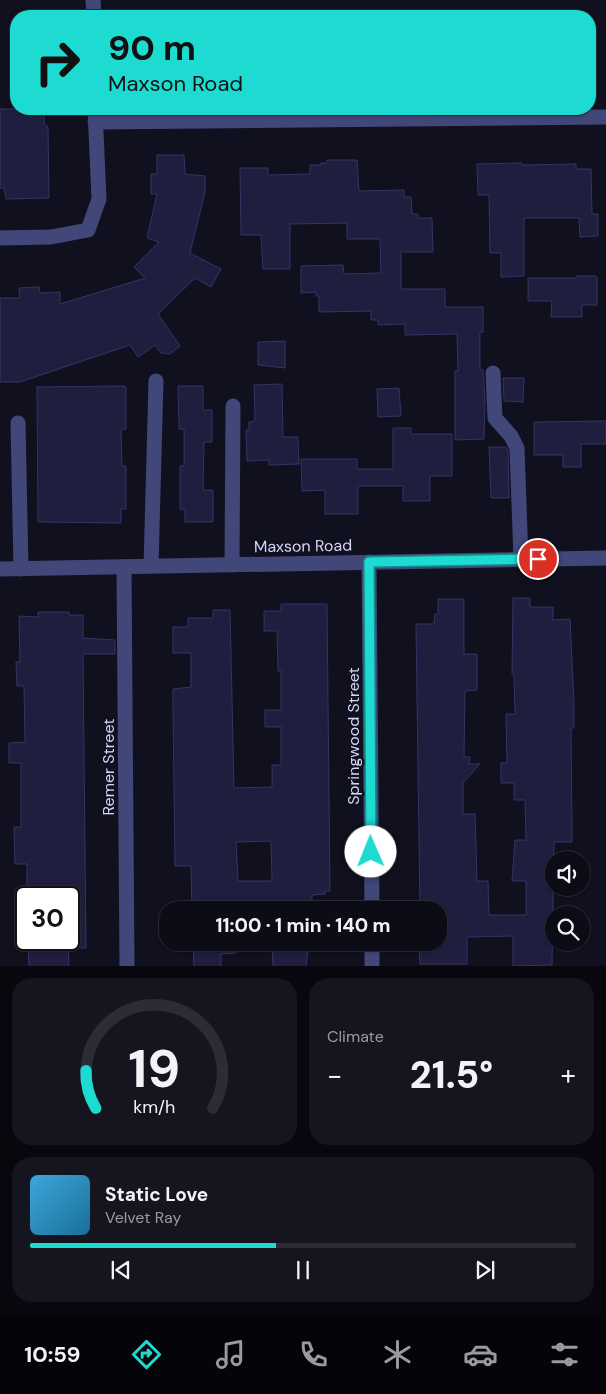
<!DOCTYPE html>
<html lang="en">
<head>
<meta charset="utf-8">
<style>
	:root { --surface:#0c0c17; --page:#151520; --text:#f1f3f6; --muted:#9a9ba1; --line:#2c2c36; --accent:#1edbd2 }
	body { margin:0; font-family:"DM Sans",sans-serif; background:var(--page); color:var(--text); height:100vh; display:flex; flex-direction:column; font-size:19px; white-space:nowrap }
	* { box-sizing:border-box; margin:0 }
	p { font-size:16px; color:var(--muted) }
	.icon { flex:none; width:28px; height:28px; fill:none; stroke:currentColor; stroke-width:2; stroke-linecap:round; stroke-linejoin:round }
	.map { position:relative; height:966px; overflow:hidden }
	.panel { display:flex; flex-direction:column; gap:12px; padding:12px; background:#07070d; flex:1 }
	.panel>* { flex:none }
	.top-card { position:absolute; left:10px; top:10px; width:586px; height:105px; border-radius:20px; box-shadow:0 1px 4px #0004,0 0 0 1px var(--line); background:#1edbd2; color:#111; overflow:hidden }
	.buttons { position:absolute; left:545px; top:851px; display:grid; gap:10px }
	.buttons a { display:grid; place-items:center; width:45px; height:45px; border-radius:50%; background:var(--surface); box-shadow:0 1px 4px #0004,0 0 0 1px var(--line); font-size:25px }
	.speed { position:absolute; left:15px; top:886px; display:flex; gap:10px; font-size:25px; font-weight:700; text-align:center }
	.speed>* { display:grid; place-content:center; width:65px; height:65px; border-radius:50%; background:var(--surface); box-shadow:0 1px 4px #0004,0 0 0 1px var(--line); line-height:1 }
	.speed .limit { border:2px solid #111; border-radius:8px; background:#fff; color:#111 }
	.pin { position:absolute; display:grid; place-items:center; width:42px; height:42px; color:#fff; margin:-21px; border:2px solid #fff; border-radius:50%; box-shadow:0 1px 5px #0007 }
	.me { position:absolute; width:55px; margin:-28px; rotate:359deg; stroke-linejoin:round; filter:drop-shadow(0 0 4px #0008) }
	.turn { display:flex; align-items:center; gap:18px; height:105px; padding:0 15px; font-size:22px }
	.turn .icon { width:65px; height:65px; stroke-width:2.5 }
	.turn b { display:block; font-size:35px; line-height:42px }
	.big { font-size:38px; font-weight:800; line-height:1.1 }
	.panel .tile { flex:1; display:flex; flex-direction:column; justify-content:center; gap:8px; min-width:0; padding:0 18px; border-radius:20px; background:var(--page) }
	.panel .dial { align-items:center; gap:0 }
	.dial svg { height:130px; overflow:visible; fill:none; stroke:var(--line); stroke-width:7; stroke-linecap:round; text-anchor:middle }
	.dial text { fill:var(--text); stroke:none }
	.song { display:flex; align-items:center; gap:15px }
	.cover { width:60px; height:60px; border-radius:8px; background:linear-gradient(135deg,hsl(200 70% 55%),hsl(200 70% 35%)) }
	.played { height:5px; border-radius:2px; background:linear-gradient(90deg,var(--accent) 45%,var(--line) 45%) }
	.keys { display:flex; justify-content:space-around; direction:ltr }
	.heat { display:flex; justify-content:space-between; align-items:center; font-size:28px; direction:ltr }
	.panel .tiles { flex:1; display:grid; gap:12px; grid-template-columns:1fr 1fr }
	.tile:last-child { grid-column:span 2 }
	.trip { position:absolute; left:159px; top:901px; width:288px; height:50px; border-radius:20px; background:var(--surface); box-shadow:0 1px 4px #0004,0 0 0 1px var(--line); font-weight:800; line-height:50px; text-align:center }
	.dock { display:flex; height:80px; justify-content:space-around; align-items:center; background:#050509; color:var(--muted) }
	.dock .icon { width:35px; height:35px }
	.dock .selected { color:var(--accent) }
	.dock b { font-size:22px; color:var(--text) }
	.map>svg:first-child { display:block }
</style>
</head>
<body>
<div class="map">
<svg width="606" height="967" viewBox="0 0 606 967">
	<rect width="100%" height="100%" fill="#10101f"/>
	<!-- building -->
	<g fill="#201e3e" stroke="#363367" fill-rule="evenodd">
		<path d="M0,109H44V124L48,127L49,198L6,199L4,188H0Z"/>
		<path d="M157,155H184L185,174L205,176V192L190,253L221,269L211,287L195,278L158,314L180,346L170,354L161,353L155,345L138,357L130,345L20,382H0V298H20L19,288L39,287L40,293L60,292V304L145,278L134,267L159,242L147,238L157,194H151V174H157Z"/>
		<path d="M327,160H357L359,191L404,190V197H411L412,214H418V218H432L433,252H401V289H445V307H483V332H480V370H483L485,401L484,439L455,440V371H458L457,334L405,335V324L378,325V320H371V311L319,312V296H316V292L301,293V266L343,265L344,274L381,273L380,239H347V223L290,224V269H263L261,235H241L240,168H268V175L310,174V165H321V163H327Z"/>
		<path d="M522,163V165L576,164V169H591L592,214H598V236L580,237L579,218H524V276L501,277V253H490L489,195H478L477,164Z"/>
		<path d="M576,276H596L597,278V305H582V317H551L552,301H528V278H576Z"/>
		<path d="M285,341V368L258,365V342Z"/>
		<path d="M503,378H524L523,402L504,401Z"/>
		<path d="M282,384L283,437H298L299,464L269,465V460L247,461L246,430H249V422H253L255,418L254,385Z"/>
		<path d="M124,386L122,387H126V429L121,430L122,466H126V509H121V523L38,522L37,387Z"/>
		<path d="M178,386H203V410H212V442H204L203,490H213V522H185V510L180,509V466H184V429H179Z"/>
		<path d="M399,388L401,416L378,417L377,389Z"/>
		<path d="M606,421V444H581V467H563V455H534V422Z"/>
		<path d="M393,428H411V434H452V476H430V501H403V486H358V514H325V490L302,491L301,459H357V469H393Z"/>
		<path d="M489,447H506L508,450L509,498H491Z"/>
		<path d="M513,598H530V607H553V620L570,619L574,705V728H571L572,830V842H554L552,965L513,966V936L467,937V964H420L419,943L438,942V910H420L416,624H434L435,614H438V599H464V654H477V690L465,691L464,757H470L469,764H480L463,783V814H475L477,881H488L489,915H526V881H512L515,840H526L525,800H514V783H501V763H507L506,714H515L514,674H512Z"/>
		<path d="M281,604H327L330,891H325V894L312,895V903H309V910H192L191,866H175L173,708V689L191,687V653H173V627H188V618H213V610H230L234,788L272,787V765H281V727H265V710H281V671H278L277,631H264V611H281ZM271,841L272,881H238L236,842Z"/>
		<path d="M38,612H69V615H83V638L115,640V654H83L86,948H69V898H27V864H15L14,827H21V763H9V743L25,742L24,686H17L16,662H20L19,616L38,617Z"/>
		<path d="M28,940H68L69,967H29Z"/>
		<path d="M193,942H236V953L221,954V967H194Z"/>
		<path d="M272,942H309L306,967H273Z"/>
	</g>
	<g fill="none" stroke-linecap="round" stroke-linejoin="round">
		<!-- minor -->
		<g stroke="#414778" stroke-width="15">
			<path d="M93,0L94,16"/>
			<path d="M95,122L606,117"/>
			<path d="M0,238L51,237L88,230L99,199L95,109"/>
			<path d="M493,373L495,418L511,436L517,448L521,560"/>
			<path d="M18,423L21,569"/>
			<path d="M369,562L372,910"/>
			<path d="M232,565L233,406"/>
			<path d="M151,566L156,381"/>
			<path d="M124,567L127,967"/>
			<path d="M0,569L606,558"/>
			<path d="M372,942V967"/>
		</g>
	</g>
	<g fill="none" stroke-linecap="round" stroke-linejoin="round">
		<defs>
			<path id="route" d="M371,852L369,562L538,559"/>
		</defs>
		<!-- route casing -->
		<use href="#route" stroke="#148e88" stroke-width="12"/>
		<!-- route -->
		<use href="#route" stroke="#1edbd2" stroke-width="9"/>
	</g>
	<g text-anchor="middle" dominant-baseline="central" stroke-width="5" stroke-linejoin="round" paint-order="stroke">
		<!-- street labels -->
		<g font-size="16" fill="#d4d5f9" stroke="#10101f">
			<text transform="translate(303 546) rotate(-1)">Maxson Road</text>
			<text transform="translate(353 736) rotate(-90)">Springwood Street</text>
			<text transform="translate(108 767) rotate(-90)">Remer Street</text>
		</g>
	</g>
</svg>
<div class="buttons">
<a><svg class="icon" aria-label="sound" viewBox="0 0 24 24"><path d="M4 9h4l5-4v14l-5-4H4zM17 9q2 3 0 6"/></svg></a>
<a><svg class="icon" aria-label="search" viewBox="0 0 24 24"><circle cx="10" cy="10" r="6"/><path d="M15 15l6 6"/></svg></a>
</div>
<div class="speed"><div class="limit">30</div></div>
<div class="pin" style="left:538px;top:559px;background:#d93025"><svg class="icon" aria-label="arrive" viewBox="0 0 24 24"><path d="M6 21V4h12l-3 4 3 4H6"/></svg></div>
<svg class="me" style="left:371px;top:852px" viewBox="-20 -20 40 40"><circle r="19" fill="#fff"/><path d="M0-13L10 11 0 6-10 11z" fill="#1edbd2"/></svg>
<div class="trip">11:00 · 1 min · 140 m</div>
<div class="top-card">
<div class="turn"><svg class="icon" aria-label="right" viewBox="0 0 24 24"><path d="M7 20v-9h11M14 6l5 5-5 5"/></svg><div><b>90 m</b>Maxson Road</div></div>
</div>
</div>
<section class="panel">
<div class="tiles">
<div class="tile dial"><svg viewBox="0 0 100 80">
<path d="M14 69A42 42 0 1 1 86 69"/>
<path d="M14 69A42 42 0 0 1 8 46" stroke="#1edbd2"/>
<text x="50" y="56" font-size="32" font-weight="700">19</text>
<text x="50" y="72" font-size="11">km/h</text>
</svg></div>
<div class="tile"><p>Climate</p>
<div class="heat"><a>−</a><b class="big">21.5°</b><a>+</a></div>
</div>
<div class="tile">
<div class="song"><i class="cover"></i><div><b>Static Love</b><p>Velvet Ray</p></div></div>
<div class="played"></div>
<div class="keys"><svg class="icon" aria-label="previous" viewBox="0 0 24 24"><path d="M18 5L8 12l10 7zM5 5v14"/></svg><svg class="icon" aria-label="pause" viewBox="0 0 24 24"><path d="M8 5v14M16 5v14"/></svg><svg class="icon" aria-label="next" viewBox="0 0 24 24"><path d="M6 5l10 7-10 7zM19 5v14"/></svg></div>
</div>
</div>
</section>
<nav class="dock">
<b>10:59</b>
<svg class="icon selected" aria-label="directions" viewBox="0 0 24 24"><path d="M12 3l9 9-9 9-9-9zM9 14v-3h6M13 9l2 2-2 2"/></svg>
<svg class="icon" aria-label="music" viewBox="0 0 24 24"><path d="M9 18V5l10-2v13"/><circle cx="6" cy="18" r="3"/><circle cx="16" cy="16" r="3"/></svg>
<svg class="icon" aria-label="phone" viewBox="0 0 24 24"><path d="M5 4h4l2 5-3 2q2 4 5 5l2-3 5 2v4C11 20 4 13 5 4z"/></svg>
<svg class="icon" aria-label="climate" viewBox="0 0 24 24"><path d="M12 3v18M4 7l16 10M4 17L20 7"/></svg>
<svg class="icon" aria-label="car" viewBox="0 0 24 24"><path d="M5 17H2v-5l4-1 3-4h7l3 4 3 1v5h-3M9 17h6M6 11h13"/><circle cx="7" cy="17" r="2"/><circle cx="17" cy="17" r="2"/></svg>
<svg class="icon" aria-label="filters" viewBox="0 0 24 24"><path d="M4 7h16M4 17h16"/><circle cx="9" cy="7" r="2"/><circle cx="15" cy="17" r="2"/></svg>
</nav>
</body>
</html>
